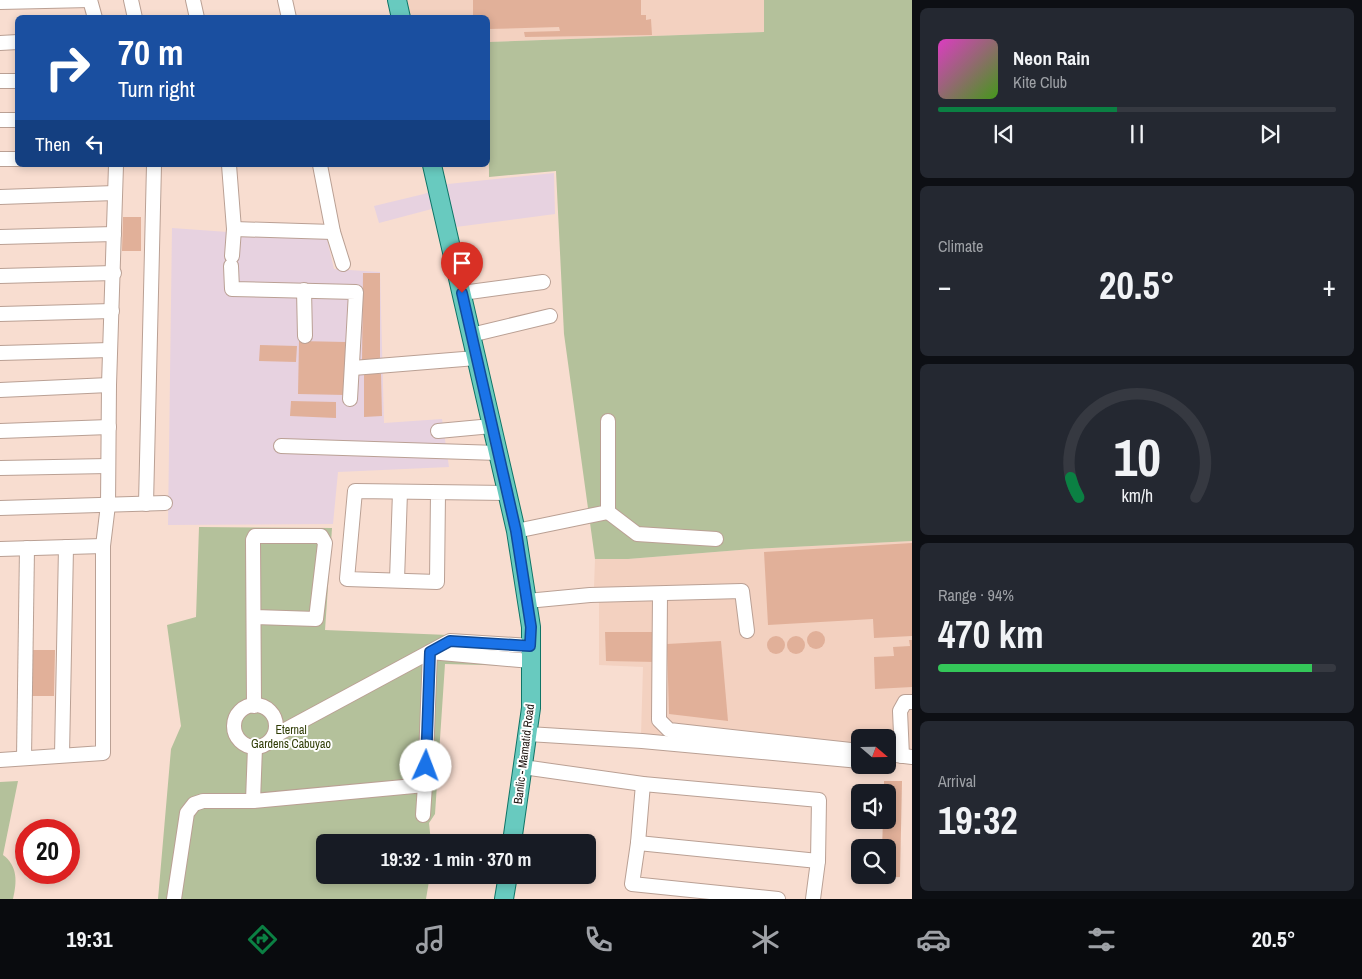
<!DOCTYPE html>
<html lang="en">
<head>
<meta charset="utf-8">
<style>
	:root { --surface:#171b24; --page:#242831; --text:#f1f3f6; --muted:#9ea1a6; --line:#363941; --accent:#0b8043 }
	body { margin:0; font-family:"Archivo Narrow",sans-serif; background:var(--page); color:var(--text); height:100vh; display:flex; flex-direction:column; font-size:19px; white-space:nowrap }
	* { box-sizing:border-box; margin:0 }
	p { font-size:16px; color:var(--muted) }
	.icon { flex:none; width:28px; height:28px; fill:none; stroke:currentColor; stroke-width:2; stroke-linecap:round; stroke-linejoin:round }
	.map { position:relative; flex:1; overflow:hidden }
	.side { display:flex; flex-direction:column; gap:8px; padding:8px; background:#0d0f14; width:450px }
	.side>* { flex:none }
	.guide { position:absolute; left:15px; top:15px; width:475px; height:152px; border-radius:8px; box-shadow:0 2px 8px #0003; background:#1a4fa0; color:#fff; overflow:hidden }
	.needle { width:32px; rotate:110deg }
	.tools { position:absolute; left:851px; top:729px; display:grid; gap:10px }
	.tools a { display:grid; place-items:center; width:45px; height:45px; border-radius:8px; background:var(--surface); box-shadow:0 2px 8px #0003; font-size:25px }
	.speed { position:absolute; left:15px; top:819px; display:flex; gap:10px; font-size:25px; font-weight:700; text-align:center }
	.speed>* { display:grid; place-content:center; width:65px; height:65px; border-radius:50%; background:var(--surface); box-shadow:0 2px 8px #0003; line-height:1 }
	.speed .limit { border:8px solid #d22; background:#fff; color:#111 }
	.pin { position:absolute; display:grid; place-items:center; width:42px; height:42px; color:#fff; margin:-51px -21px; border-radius:50% 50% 50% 0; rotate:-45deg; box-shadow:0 0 5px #0007 }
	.pin .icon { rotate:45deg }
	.me { position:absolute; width:55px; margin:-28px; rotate:2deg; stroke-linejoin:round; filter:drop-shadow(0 0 4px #0008) }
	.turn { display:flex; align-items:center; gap:18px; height:105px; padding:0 20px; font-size:22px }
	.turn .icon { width:65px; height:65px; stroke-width:2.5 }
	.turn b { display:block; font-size:35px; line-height:42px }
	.then { display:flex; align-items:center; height:48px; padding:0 20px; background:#0003; gap:10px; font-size:19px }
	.big { font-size:38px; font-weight:700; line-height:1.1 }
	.side .tile { flex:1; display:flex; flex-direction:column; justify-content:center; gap:8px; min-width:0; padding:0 18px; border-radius:8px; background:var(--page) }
	.side .dial { align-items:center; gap:0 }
	.dial svg { height:130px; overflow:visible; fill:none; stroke:var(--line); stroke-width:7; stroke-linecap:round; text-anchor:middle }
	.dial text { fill:var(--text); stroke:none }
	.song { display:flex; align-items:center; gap:15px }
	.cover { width:60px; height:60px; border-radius:8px; background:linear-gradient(135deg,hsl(310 70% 55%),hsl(100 70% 35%)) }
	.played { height:5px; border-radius:2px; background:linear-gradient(90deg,var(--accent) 45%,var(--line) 45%) }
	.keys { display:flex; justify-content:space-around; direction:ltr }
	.heat { display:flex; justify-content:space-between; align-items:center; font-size:28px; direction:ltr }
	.charge { height:8px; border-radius:4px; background:linear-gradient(90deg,#34c759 94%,var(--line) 0) }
	.trip { position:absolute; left:316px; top:834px; width:280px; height:50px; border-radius:8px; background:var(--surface); box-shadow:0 2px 8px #0003; font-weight:700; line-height:50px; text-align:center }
	.tabs { display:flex; height:80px; justify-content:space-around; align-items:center; background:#090b0e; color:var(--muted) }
	.tabs .icon { width:35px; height:35px }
	.tabs .active { color:var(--accent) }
	.tabs b { font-size:22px; color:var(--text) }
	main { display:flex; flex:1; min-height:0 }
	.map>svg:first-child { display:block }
</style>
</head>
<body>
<main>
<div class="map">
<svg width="912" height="899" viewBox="0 0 912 899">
	<rect width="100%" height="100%" fill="#f8ddd0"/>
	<!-- built -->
	<g fill="#f3d1c0">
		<path d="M403,0H764V32L488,42V18L407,17Z"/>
		<path d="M912,541V762L888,760V738H860V758L641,735L643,667L599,665V598L530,594L594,587L595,559H628L752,549Z"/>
	</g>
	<!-- education -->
	<g fill="#e7d2e0">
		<path d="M554,173L555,214L448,228L443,206L379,223L374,206L424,194L448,184Z"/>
		<path d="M172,228L327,239L334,269L380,272L384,423L442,419L449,467L338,472L333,524L168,525Z"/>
	</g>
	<!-- green -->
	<g fill="#b4c19b">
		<path d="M764,0H912V541L752,549L628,559H595L564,334L556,171L489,177L488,42L764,32Z"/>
		<path d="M199,527L332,528L325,630L524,638L523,666L445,664L435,814L429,823L431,842H325V875H430L426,899H158L171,749L181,726L167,625L196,617Z"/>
		<path d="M18,781L3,855C18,866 17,882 13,899H0V782Z"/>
	</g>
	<!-- building -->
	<g fill="#e1b099">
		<path d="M473,0H641V15H646V20L651,19L652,35L525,37L524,32L560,31L559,27L488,29V18H473Z"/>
		<path d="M123,217H141V251H122Z"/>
		<path d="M363,273H380V361H362Z"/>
		<path d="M299,341L346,342L345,395L298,394Z"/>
		<path d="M260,345L297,346L296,362L259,361Z"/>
		<path d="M364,374H381L382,416L364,417Z"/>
		<path d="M291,401L336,402V418L290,416Z"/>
		<path d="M912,543V636L874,638L873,619L768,625L764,552Z"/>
		<circle cx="816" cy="640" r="9"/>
		<path d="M605,632H656V662L606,661Z"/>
		<circle cx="796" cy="645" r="9"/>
		<circle cx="776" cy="645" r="9"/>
		<path d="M909,640H912V687L875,689L874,657L894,656L893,647L910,646Z"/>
		<path d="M721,641L728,721L669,714L667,644Z"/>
		<path d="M31,650H55L54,696H30Z"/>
		<path d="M884,781H902L900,877L881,878V875H888V848H882L883,820H888V792H884Z"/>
	</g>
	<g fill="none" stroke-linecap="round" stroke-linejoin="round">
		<defs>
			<g id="minor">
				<path d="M90,0L95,18"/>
				<path d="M131,0L135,18"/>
				<path d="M193,0L197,18"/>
				<path d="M285,0L289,18"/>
				<path d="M0,2L90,0"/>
				<path d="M0,43L18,42"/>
				<path d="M0,81H18"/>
				<path d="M0,120H18"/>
				<path d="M0,159H18"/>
				<path d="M229,165L234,229L232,256"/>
				<path d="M320,165L333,232L343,264"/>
				<path d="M0,197L115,193"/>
				<path d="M234,229L333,232"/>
				<path d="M0,237L114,234"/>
				<path d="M231,266L232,289L356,292L350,399"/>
				<path d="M0,276L114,273"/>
				<path d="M304,290L305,336"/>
				<path d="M462,293L543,282"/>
				<path d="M0,314L112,311"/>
				<path d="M471,335L550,316"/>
				<path d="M0,353L110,350"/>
				<path d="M353,368L476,358"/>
				<path d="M0,390L109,385"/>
				<path d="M0,431L109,427"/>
				<path d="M438,431L492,426"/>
				<path d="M281,446L498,453"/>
				<path d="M0,468L108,466"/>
				<path d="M438,493L437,582L347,579L355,491L507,493"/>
				<path d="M146,504L154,165"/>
				<path d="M0,508L165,503"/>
				<path d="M608,512L637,534L716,539"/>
				<path d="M516,531L608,512V421"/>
				<path d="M0,549L103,546"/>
				<path d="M397,580L400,492"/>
				<path d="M660,594L659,720L669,730L860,751"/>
				<path d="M527,601L590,595L742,591L747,631"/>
				<path d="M430,652L531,661"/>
				<circle cx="255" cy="726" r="21"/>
				<path d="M254,706L253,540L255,536H321L325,543L316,619L255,617"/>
				<path d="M528,734L642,741L860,761"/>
				<path d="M274,736L450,641L530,646"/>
				<path d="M255,747L253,801L425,785L430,652"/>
				<path d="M888,754L912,757"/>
				<path d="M62,755L66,547"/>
				<path d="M902,756L900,711L905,702H912"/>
				<path d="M24,758L27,548"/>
				<path d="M0,760L103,753V546L108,505L109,385L116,165"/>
				<path d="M523,767L643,784L819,800L818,861L813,899"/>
				<path d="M643,784L638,843L632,884L778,899"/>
				<path d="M423,815L425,785"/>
				<path d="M638,843L818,861"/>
				<path d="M174,899L187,813L194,804L203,801H253"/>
			</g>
			<g id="major">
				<path d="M397,0L401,18"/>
				<path d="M432,165L516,531L531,627V708L512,842"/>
				<path d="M504,899L508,875"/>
			</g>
		</defs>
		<!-- minor casing -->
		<use href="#minor" stroke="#baa094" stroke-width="16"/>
		<!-- major casing -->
		<use href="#major" stroke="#0e7567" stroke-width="20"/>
		<!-- minor -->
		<use href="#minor" stroke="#fff" stroke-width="14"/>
		<!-- major -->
		<use href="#major" stroke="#68cabf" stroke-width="18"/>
	</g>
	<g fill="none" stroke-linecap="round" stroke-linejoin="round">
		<defs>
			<path id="route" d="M426,766L430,652L450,641L530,646L531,627L516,531L462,293"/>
		</defs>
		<!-- route casing -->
		<use href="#route" stroke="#114b97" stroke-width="12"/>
		<!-- route -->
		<use href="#route" stroke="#1a73e8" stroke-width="9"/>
	</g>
	<g text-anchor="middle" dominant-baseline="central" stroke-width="4" stroke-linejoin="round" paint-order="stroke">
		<!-- park labels -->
		<g font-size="12" fill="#2f3c05" stroke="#fff">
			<text x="291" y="730">Eternal<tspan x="291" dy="14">Gardens Cabuyao</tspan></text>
		</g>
		<!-- street labels -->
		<g font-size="12" fill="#211713" stroke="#fff">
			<text transform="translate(524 754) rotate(-83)">Banlic - Mamatid Road</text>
		</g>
	</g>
</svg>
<div class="tools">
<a><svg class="needle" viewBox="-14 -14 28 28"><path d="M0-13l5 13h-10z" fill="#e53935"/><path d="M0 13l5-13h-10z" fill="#9ea1a6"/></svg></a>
<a><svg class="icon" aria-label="sound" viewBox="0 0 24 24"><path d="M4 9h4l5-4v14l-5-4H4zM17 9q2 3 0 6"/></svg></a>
<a><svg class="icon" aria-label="search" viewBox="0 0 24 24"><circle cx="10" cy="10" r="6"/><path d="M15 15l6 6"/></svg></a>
</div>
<div class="speed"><div class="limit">20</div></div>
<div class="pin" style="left:462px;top:293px;background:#d93025"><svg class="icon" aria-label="arrive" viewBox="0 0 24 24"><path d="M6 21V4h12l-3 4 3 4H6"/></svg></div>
<svg class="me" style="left:426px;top:766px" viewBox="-20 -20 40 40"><circle r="19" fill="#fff"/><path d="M0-13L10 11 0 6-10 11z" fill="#1a73e8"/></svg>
<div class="trip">19:32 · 1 min · 370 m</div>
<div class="guide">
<div class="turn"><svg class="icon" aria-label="right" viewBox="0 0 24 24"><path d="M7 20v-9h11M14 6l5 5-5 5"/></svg><div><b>70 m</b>Turn right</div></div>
<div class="then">Then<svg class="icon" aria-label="left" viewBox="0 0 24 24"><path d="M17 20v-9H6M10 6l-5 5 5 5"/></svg></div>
</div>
</div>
<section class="side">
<div class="tile">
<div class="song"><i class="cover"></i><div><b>Neon Rain</b><p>Kite Club</p></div></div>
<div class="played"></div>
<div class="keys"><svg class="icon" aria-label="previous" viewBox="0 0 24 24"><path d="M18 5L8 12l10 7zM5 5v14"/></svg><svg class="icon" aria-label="pause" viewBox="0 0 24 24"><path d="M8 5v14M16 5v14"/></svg><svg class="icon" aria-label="next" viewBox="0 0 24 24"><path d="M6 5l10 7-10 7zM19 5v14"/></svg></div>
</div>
<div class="tile"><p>Climate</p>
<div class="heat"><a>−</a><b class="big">20.5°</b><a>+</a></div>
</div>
<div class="tile dial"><svg viewBox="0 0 100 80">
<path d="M14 69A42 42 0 1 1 86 69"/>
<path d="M14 69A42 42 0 0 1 9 57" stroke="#0b8043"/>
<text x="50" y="56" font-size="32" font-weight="700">10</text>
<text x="50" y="72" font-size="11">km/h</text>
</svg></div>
<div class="tile"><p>Range · 94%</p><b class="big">470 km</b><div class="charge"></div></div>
<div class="tile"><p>Arrival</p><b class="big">19:32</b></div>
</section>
</main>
<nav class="tabs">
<b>19:31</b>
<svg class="icon active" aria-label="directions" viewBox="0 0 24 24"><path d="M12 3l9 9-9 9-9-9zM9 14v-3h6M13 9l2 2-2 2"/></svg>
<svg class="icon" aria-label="music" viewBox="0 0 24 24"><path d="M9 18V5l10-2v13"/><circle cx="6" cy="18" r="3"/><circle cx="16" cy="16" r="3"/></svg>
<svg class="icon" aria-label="phone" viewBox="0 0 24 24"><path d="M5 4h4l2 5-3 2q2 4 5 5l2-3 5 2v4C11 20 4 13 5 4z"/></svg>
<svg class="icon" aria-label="climate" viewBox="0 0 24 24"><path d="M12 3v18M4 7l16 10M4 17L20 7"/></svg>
<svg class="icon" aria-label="car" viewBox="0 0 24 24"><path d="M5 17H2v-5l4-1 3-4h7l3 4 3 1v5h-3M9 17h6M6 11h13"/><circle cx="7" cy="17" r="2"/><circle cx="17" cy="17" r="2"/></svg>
<svg class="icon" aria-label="filters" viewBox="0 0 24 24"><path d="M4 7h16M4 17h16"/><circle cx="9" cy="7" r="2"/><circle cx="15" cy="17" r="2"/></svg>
<b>20.5°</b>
</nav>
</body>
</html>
